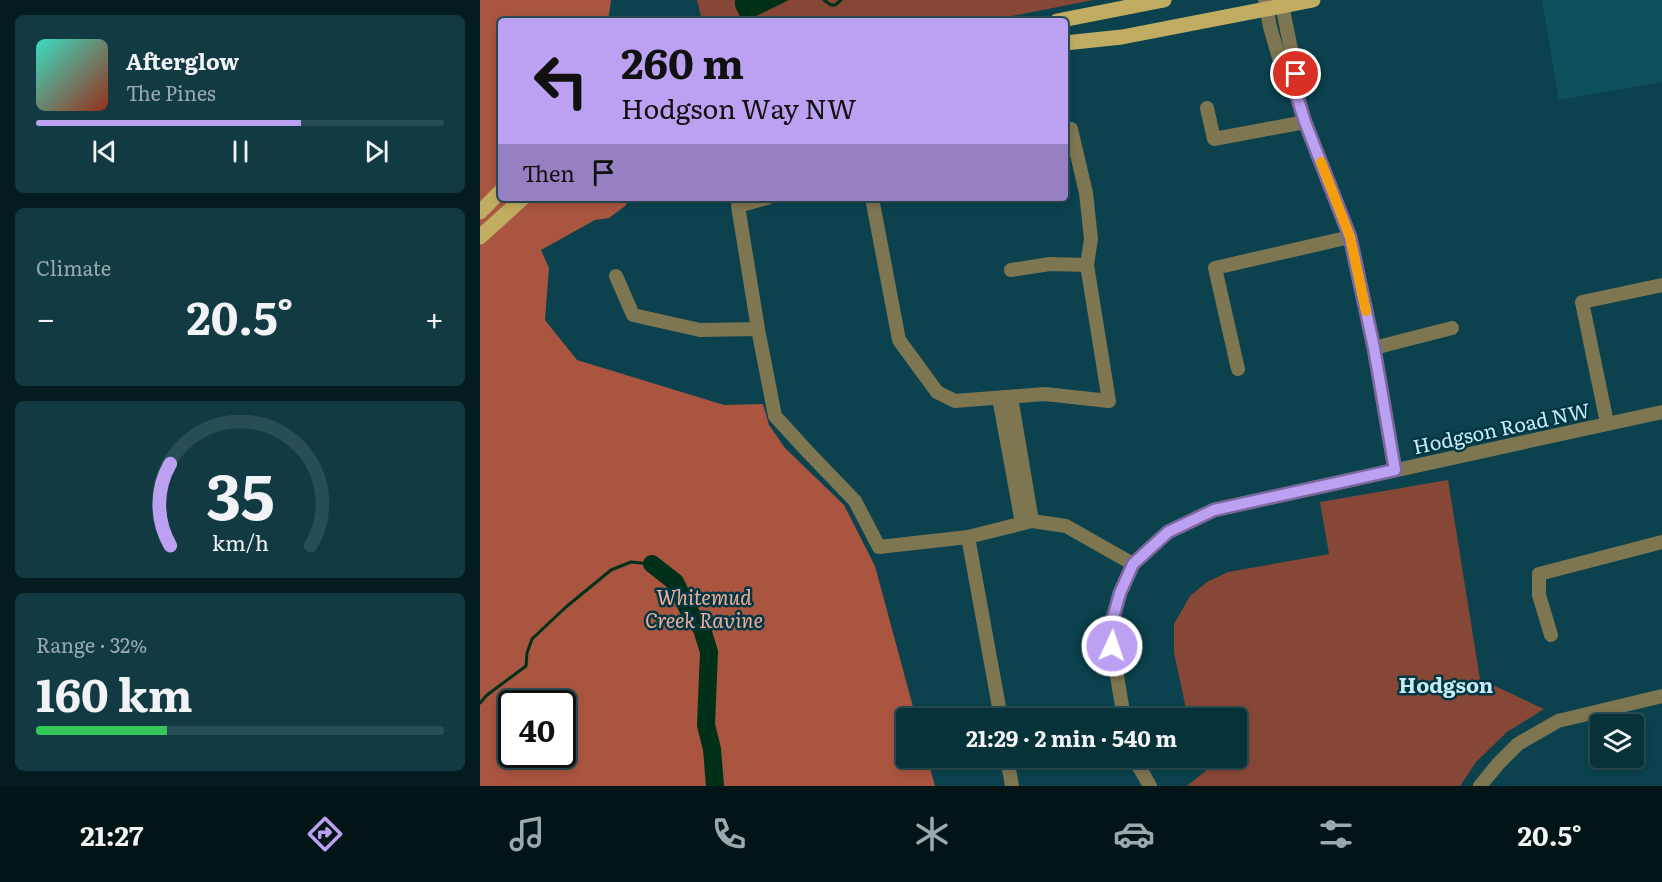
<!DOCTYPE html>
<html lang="en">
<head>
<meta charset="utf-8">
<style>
	:root { --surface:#08323a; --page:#113a42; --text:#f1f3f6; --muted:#98aaaf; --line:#294d54; --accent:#bca0f2 }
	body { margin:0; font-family:Literata,serif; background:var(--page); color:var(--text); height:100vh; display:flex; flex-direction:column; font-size:22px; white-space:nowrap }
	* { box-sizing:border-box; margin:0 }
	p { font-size:20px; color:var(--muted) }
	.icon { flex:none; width:33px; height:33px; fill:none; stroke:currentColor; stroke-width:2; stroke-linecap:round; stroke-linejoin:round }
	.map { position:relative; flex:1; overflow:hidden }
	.side { display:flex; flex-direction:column; gap:15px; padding:15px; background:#041c20; width:480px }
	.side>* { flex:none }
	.banner { position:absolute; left:18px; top:18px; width:570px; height:183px; border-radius:6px; box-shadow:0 3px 9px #0003,0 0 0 2px var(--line); background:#bca0f2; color:#111; overflow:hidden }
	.tools { position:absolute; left:1110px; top:714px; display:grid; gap:12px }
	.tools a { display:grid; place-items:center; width:54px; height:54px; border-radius:6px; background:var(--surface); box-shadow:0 3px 9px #0003,0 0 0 2px var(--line); font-size:30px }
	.speed { position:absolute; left:18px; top:690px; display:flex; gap:12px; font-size:30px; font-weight:700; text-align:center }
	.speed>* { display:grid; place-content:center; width:78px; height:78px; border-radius:50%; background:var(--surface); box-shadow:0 3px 9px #0003,0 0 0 2px var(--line); line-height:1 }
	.speed .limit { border:3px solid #111; border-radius:9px; background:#fff; color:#111 }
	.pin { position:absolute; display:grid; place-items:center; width:51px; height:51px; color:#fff; margin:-26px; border:3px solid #fff; border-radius:50%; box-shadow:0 2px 6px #0007 }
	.me { position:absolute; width:66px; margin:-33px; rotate:3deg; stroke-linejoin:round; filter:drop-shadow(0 0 4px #0008) }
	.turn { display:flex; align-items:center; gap:21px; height:126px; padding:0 24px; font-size:27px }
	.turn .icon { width:78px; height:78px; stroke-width:2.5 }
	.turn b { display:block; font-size:42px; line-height:51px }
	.then { display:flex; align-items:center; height:57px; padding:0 24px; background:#0003; gap:12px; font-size:22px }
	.big { font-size:45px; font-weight:700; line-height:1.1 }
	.side .tile { flex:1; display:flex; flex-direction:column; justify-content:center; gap:9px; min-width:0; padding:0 21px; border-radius:9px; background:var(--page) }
	.side .dial { align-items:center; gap:0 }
	.dial svg { height:156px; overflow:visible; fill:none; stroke:var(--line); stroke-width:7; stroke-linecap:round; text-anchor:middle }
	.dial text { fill:var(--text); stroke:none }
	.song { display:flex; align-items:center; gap:18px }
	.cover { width:72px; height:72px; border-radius:9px; background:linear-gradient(135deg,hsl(170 70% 55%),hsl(10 70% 35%)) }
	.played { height:6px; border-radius:3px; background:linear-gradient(90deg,var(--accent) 65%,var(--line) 65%) }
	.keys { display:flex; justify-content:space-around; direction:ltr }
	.heat { display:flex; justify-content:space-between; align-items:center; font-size:33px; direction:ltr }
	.charge { height:9px; border-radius:4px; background:linear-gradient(90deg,#34c759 32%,var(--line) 0) }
	.trip { position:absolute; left:416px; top:708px; width:351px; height:60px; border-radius:6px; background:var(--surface); box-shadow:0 3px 9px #0003,0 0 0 2px var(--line); font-weight:700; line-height:60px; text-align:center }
	.tabs { display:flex; height:96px; justify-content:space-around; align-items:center; background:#031417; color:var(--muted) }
	.tabs .icon { width:42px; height:42px }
	.tabs .current { color:var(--accent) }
	.tabs b { font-size:27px; color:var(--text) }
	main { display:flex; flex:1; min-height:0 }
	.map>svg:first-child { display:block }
</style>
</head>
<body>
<main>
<section class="side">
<div class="tile">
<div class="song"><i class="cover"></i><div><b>Afterglow</b><p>The Pines</p></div></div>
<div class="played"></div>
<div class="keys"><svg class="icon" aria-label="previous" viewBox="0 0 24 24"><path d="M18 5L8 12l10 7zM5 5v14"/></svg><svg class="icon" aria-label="pause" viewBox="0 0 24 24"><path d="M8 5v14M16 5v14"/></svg><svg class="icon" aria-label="next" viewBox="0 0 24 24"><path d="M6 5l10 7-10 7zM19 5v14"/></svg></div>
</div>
<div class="tile"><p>Climate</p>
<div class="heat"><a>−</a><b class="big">20.5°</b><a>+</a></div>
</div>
<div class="tile dial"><svg viewBox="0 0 100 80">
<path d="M14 69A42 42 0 1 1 86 69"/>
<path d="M14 69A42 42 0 0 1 14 27" stroke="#bca0f2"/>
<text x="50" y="56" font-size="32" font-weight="700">35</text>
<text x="50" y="72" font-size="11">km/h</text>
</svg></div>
<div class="tile"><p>Range · 32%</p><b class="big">160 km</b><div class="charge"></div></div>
</section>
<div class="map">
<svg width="1182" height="786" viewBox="0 0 1182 786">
	<rect width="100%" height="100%" fill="#0b424d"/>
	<!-- built -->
	<path fill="#0f505d" d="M1062,0H1182V82L1079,100Z"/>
	<!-- green -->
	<g fill="#874737">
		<path d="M217,0H613L507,21H222Z"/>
		<path d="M968,480L1000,679L1064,709L1027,732L996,762L980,786H707L732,766L727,758H756V718H708L694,653V624L710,596L727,582L748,572L849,554L840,502Z"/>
	</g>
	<!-- forest -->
	<path fill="#a95540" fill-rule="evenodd" d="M0,0H131L128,21H21V198H150L145,206L129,218L115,220L61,250L69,268L65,320L97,360L244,405L283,404L289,425L305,448L364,505L395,566L436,718H426V758H447L455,786H0ZM32,704H82V754H32Z"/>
	<!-- water -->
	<path fill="#003118" d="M255,0H309L266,21H262L255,6Z"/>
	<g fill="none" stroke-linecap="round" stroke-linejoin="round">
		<!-- stream -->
		<g stroke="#003118" stroke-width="3">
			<path d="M344,0L351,5H355L361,0"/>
			<path d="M0,703L7,695L46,666L47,653L52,639L86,607L131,570L151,562L172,564"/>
		</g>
		<!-- river -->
		<path stroke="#003118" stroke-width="18" d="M172,564L195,582L209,611L222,629L229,652L226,725L232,749L235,786"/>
		<!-- minor -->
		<g stroke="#7e7551" stroke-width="14">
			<path d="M785,0L790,27L804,75L815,87"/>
			<path d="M801,0L816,74L815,87L825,122L870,237L894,348L915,470"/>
			<path d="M727,108L734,139L825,122"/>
			<path d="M287,198L258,206L278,329L295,416L327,451L375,501L399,547L488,537L552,521L586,526L653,564"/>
			<path d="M392,198L419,340L457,392L475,401L565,394L629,401L607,265L611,239L606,193L591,129"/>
			<path d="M531,270L570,264L607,265"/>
			<path d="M136,276L153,315L220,330L278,329"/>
			<path d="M894,348L972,328"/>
			<path d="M758,369L735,268L870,237"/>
			<path d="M531,397L552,521"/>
			<path d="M519,398L542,523"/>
			<path d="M1127,423L1102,302L1182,285"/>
			<path d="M488,537L521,718"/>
			<path d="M1071,635L1059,595V574L1182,542"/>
			<path d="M644,718L632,646V622L640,593L653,564L688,532L734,510L1182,412"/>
			<path d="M527,758L532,786"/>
			<path d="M654,758L670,786"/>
			<path d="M1000,786L1018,764L1038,744L1078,721L1182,696"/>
		</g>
		<!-- major -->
		<g stroke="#c0ad62" stroke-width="15">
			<path d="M577,21L684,0"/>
			<path d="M585,43L642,37L833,0"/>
			<path d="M0,212L21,191"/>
			<path d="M0,237L43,198"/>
		</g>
	</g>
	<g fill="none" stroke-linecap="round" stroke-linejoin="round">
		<defs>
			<path id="route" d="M632,646V622L640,593L653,564L688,532L734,510L915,470L894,348L870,237L825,122L814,87L816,74"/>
		</defs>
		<!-- route casing -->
		<use href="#route" stroke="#7a689d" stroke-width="15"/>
		<!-- route -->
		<use href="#route" stroke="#bca0f2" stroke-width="10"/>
		<!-- slow -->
		<path stroke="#f59e0b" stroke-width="10" d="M841,162L870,237L886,311"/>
	</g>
	<g text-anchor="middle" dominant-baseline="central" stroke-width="5" stroke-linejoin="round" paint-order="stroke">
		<!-- street labels -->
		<g font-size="20" fill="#caeaf3" stroke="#003742">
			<text transform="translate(1021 427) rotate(-12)">Hodgson Road NW</text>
		</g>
		<!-- park labels -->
		<g font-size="20" font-style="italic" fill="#f3ad9a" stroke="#003742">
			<text x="224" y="596">Whitemud<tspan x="224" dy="23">Creek Ravine</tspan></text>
		</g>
		<!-- neighbourhood labels -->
		<g font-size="21" font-weight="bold" fill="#caeaf3" stroke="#003742">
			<text x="966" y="683">Hodgson</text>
		</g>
	</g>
</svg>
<div class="tools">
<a><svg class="icon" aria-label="layers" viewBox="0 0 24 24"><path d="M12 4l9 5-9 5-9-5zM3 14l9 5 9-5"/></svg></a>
</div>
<div class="speed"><div class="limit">40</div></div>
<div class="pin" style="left:816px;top:74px;background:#d93025"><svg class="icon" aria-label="arrive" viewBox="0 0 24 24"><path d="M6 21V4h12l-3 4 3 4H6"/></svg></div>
<svg class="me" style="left:632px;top:646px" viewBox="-20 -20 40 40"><circle r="17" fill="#bca0f2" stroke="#fff" stroke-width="3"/><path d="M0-11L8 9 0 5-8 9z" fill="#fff"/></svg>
<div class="trip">21:29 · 2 min · 540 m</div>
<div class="banner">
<div class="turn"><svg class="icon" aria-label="left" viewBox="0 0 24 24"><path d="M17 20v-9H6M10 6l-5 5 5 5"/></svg><div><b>260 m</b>Hodgson Way NW</div></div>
<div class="then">Then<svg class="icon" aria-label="arrive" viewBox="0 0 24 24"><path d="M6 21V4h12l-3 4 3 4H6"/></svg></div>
</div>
</div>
</main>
<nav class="tabs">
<b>21:27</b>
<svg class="icon current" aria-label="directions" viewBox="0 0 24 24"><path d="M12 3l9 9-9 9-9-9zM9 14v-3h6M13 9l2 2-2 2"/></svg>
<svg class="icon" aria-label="music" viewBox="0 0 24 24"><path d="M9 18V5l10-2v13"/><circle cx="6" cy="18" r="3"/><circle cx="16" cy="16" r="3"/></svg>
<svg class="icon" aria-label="phone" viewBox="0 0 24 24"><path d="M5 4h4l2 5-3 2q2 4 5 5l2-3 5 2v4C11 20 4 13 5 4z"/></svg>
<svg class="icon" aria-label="climate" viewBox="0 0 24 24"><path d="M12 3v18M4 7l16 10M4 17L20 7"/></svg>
<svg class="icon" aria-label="car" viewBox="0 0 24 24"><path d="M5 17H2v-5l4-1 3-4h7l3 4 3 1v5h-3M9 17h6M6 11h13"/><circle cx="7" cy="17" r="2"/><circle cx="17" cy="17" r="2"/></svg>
<svg class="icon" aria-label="filters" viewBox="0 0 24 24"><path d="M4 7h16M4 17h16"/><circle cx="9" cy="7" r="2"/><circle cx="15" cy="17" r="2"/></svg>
<b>20.5°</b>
</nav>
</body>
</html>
